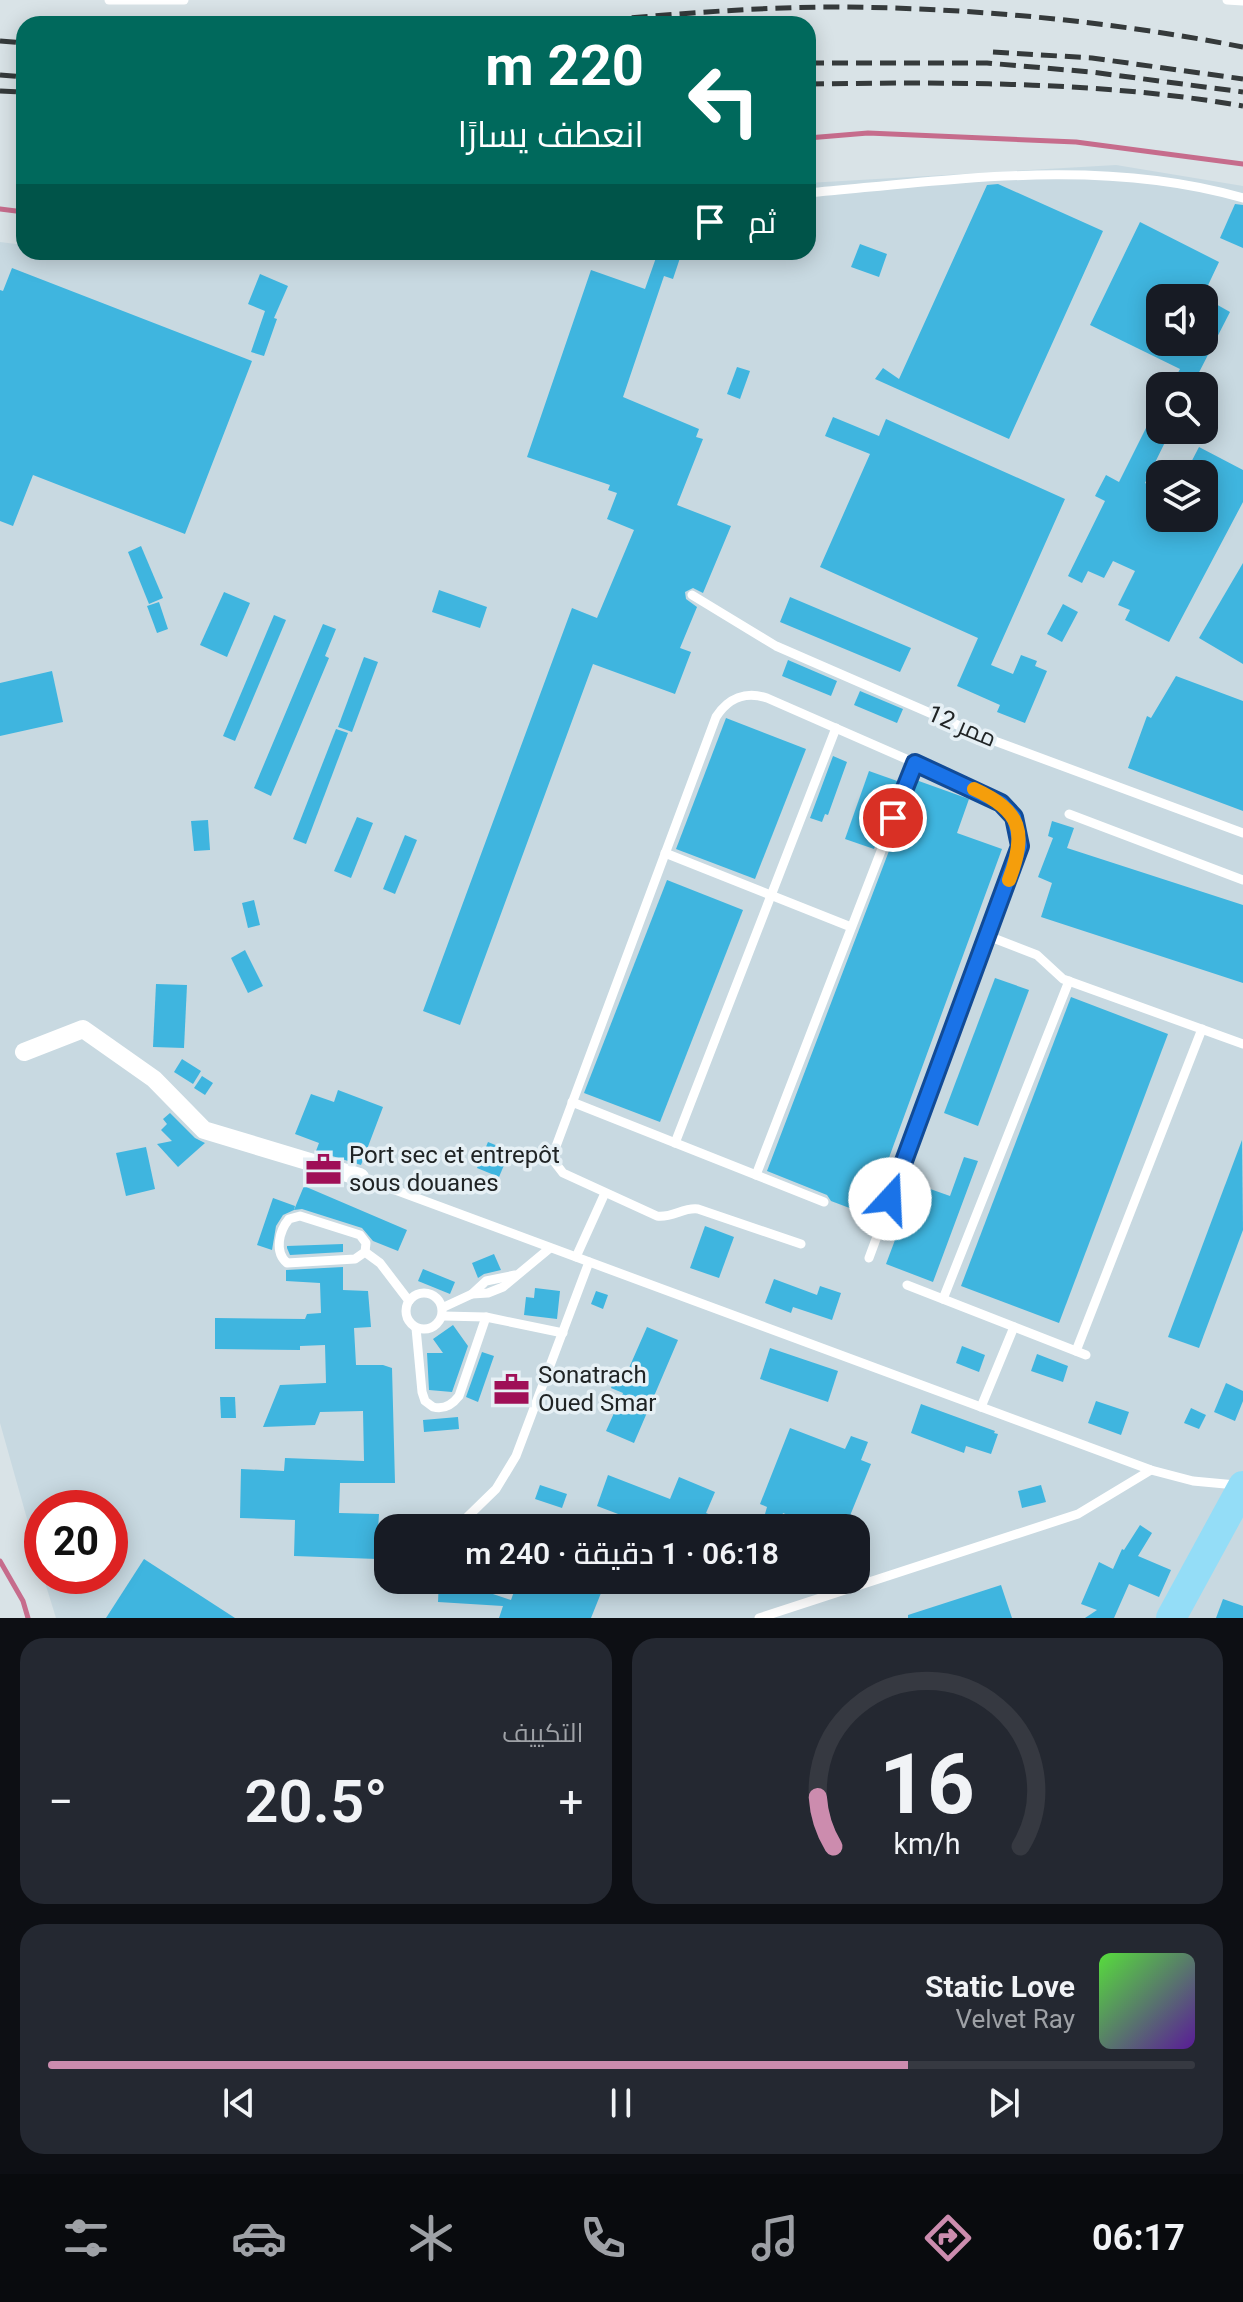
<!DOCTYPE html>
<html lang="ar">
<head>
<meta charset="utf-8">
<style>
	:root { --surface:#171b24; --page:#242831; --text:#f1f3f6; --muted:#9ea1a6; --line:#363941; --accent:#cc8cae }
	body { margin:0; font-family:Roboto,Cairo,sans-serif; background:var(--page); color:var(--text); direction:rtl; height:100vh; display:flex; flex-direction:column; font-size:30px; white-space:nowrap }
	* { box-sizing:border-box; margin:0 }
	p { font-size:26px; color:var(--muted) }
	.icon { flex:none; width:44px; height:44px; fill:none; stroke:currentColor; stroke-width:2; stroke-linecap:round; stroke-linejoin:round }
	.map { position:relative; height:1618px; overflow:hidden; direction:ltr }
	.drawer { display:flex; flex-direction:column; gap:20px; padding:20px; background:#0d0f14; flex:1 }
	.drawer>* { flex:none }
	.top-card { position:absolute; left:16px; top:16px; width:800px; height:244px; border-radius:24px; box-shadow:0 4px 20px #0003; direction:rtl; background:#00695c; color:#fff; overflow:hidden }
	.buttons { position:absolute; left:1146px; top:284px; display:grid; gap:16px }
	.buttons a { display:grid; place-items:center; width:72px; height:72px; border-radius:16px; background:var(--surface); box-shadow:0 4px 20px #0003; font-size:40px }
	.speed { position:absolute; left:24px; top:1490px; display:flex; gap:16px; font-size:40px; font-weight:700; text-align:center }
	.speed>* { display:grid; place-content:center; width:104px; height:104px; border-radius:50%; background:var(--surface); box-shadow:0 4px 20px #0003; line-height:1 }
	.speed .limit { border:12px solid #d22; background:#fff; color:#111 }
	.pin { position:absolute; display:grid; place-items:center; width:68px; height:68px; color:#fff; margin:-34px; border:4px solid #fff; border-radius:50%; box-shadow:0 2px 8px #0007 }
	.me { position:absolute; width:88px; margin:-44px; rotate:20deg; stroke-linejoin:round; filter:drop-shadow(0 0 6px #0008) }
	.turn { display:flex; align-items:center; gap:28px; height:168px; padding:0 40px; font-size:36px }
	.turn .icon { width:104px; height:104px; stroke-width:2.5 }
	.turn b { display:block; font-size:56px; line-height:68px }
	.then { display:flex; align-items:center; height:76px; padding:0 40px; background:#0003; gap:16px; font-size:30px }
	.big { font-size:60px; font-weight:600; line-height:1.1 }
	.drawer .tile { flex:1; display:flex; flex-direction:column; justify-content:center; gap:12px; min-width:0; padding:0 28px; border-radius:24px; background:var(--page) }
	.drawer .dial { align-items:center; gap:0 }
	.dial svg { height:208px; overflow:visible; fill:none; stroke:var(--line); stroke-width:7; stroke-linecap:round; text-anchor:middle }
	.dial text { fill:var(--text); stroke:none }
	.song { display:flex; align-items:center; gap:24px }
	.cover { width:96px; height:96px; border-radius:12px; background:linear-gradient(135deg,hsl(110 70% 55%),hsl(270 70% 35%)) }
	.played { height:8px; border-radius:4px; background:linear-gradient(90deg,var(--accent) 75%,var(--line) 75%) }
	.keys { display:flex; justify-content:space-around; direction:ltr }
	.heat { display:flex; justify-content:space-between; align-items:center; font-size:44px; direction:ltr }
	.drawer .tiles { flex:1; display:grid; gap:20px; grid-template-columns:1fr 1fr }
	.tile:last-child { grid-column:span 2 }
	.trip { position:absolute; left:374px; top:1514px; width:496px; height:80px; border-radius:24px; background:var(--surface); box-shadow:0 4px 20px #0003; font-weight:600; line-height:80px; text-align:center; direction:rtl }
	.tab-bar { display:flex; height:128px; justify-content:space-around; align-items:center; background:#090b0e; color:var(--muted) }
	.tab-bar .icon { width:56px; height:56px }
	.tab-bar .on { color:var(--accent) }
	.tab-bar b { font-size:36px; color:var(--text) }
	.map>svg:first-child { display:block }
</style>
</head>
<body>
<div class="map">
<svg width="1243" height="1618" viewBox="0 0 1243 1618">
	<rect width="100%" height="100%" fill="#d9e3e7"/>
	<!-- built -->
	<path fill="#c8d9e1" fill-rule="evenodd" d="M1116,165L1243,186V1618H56L43,1576H110V1508H42V1572L0,1423V242L24,245V252H75L111,257L168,252H808V183ZM1160,298H1204V342H1160ZM1160,386H1204V430H1160ZM1160,474H1204V518H1160ZM388,1528H856V1580H388Z"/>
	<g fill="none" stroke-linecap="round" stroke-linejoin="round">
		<!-- stream -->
		<g stroke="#c66c8c" stroke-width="5">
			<path d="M808,138L868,133L1076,142L1243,164"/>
			<path d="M0,209L24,212"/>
			<path d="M0,1561L23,1601L28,1618"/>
		</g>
	</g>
	<!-- building -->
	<g fill="#3fb5df">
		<path d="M998,184L1103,231L1009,439L875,379L883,368L899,379L987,185Z"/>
		<path d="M1235,204L1243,205V248L1220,238Z"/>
		<path d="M1140,222L1219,262L1202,298H1160V342H1204V322L1214,303L1230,312L1192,386H1171L1180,369L1090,325Z"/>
		<path d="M860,244L887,254L879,277L851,267Z"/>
		<path d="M658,252H682L673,279L664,276L623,397L699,429L696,437L703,439L677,505L731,526L703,593L693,588L685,592L686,599L697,607L680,648L691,652L675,694L593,664L460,1025L423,1011L572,608L597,618L634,530L607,519L617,493L608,490L610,485L527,457L591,270L645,289Z"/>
		<path d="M12,268L252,361L185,534L33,475L13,526L0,521V290L3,291Z"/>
		<path d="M260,274L288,286L274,318L277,319L264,356L251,352L265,311L248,304Z"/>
		<path d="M737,367L750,371L740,399L727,394Z"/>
		<path d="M1160,400V430H1171L1145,483L1160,491V522L1162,518H1204V474H1185L1199,447L1243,470V502L1169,642L1125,620L1130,610L1118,605L1135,571L1113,561L1104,578L1088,571L1082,583L1068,576L1105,501L1095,496L1106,475L1119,482Z"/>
		<path d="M833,417L879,436L886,419L1065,499L991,665L1013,674L1021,655L1037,661L1035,666L1047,671L1025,723L997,712L1000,705L957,686L978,638L820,567L870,454L825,436Z"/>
		<path d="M141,546L163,598L149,604L128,552Z"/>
		<path d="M1243,563V664L1199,638Z"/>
		<path d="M439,590L487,607L480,628L432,612Z"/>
		<path d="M224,592L250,603L227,657L200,645Z"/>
		<path d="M790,597L911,648L900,672L780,622Z"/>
		<path d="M159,602L168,629L157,633L147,606Z"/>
		<path d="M1063,604L1078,612L1062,642L1047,634Z"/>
		<path d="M274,615L286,620L235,741L223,736Z"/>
		<path d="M323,624L336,629L325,656L329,658L271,796L254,788Z"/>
		<path d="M364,657L378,662L352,732L338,727Z"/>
		<path d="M788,660L837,681L831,696L782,676Z"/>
		<path d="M52,671L63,722L0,736V683Z"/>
		<path d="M1176,676L1243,701V811L1128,768L1147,716L1151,718Z"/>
		<path d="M860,691L903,709L897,723L854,705Z"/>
		<path d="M726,718L806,749L755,879L676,849Z"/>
		<path d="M336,729L348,733L306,844L293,839Z"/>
		<path d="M833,756L847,762L828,815L825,814L822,822L810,818Z"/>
		<path d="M869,771L900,782L874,849L845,839Z"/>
		<path d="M916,780L969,799L957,833L1002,849L868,1215L831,1201L827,1195L767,1171Z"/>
		<path d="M357,817L373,823L351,878L334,871Z"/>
		<path d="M208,820L210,850L194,851L191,821Z"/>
		<path d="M1052,821L1074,828L1067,848L1243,905V983L1041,917L1052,883L1038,877L1053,838L1048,836Z"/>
		<path d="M405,835L417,840L395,894L383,889Z"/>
		<path d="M667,880L743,910L660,1122L584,1093Z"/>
		<path d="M254,900L260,925L248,928L242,903Z"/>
		<path d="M245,950L263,986L248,993L231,958Z"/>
		<path d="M995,978L1029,990L978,1126L944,1113Z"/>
		<path d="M156,984L187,985L184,1048L153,1047Z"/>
		<path d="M1071,997L1168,1034L1059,1323L961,1286Z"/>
		<path d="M182,1059L201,1071L193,1084L174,1072Z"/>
		<path d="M202,1076L213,1083L205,1095L194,1088Z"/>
		<path d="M338,1090L383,1107L361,1165L316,1151L319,1143L295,1134L311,1094L334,1102Z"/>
		<path d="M170,1113L195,1138L205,1143L178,1167L157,1144L172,1141L161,1130L167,1124L163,1119Z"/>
		<path d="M1242,1140L1243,1230L1199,1348L1168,1337Z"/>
		<path d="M488,1142L510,1151L499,1177L477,1168Z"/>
		<path d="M146,1147L155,1189L126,1196L116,1153Z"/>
		<path d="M964,1157L978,1161L933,1282L886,1264L916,1184L950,1196Z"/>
		<path d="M304,1186L407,1230L398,1251L373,1241L362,1228L302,1209L294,1210Z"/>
		<path d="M273,1198L295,1206L294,1210L283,1215L276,1226L272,1250L257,1245Z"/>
		<path d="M705,1226L734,1237L719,1278L690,1268Z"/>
		<path d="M343,1244V1252L290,1255L287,1248V1246Z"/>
		<path d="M494,1254L501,1270L484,1274L478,1278L472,1263Z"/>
		<path d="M343,1267V1290L368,1291L371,1327L354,1328L356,1365H383L392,1368L395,1483H340L339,1513L379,1514L378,1530L388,1529V1542L378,1543L377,1559L294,1556L295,1520L240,1518L241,1469L284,1471L285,1458L364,1461L363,1411L320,1412L315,1425L263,1427L280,1385L326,1383L325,1345L300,1346V1350L215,1349V1318L305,1319L307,1314L321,1313L320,1283L286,1281V1270Z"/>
		<path d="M423,1269L455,1282L450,1294L418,1281Z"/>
		<path d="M774,1279L817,1295L820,1286L841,1293L832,1320L793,1307L791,1313L765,1303Z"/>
		<path d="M535,1288L560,1291L557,1319L524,1315L526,1297L534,1298Z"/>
		<path d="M596,1291L608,1295L603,1309L591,1304Z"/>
		<path d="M453,1325L468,1346L452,1392L429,1390L427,1353H443L433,1339Z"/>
		<path d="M647,1327L678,1340L634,1443L606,1431L623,1393L611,1388L616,1373L625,1377Z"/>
		<path d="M962,1346L985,1355L979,1372L956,1363Z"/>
		<path d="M770,1348L838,1371L828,1402L760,1379Z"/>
		<path d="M482,1352L494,1356L478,1402L466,1397Z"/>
		<path d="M1037,1354L1068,1366L1063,1382L1031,1371Z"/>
		<path d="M1226,1383L1243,1391V1401L1235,1421L1214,1412Z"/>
		<path d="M220,1397H235L236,1418H221Z"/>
		<path d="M1096,1401L1129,1412L1121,1435L1088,1423Z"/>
		<path d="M921,1404L995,1431L994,1433L998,1434L991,1454L966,1446L964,1453L911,1433Z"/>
		<path d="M1191,1408L1206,1415L1199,1429L1184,1423Z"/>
		<path d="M458,1417L459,1429L424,1432L423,1420Z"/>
		<path d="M790,1428L845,1449L851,1436L868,1442L861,1460L871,1464L845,1528H820L783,1513L778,1528H761L767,1507L760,1504Z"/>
		<path d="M608,1475L670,1499L679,1477L715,1492L706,1513L742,1528H655L597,1506Z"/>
		<path d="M540,1485L567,1494L562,1508L535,1499Z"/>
		<path d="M1041,1485L1046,1502L1022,1508L1018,1491Z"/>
		<path d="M1140,1525L1152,1533L1138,1556L1171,1570L1159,1597L1129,1584L1114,1618H1085L1097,1610L1081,1604L1099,1562L1113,1569L1122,1549L1124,1550Z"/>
		<path d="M144,1559L235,1618H106Z"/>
		<path d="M439,1580H488L487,1592L511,1600L518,1580H546L584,1594L587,1588L601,1593L591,1618H499L503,1606L438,1602Z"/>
		<path d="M1001,1585L1012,1618H908V1615Z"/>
		<path d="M1223,1599L1243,1606V1618H1216Z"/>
	</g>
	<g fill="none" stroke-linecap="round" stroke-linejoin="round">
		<!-- service -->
		<g stroke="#fff" stroke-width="9">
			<path d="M109,0H184"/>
			<path d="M1227,0L1243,1"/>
			<path d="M808,193C952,180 1102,157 1243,198"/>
			<path d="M692,595L776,646L992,740L1243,833"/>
			<path d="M1069,814L1243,880"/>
			<path d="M665,853L851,927"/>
			<path d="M988,936L1037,955L1063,979L1243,1044"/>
			<path d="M572,1102L824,1202"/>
			<path d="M675,1143L836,728"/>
			<path d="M756,1175L915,763"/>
			<path d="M360,1177L1151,1470L1193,1481L1236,1485"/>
			<path d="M300,1216L360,1235L366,1243L365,1252L355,1259L287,1263C274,1252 279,1231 289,1219Z"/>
			<path d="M801,1244L698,1209C683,1207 673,1218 657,1216L563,1173L553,1160L555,1149L716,717C728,698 746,691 767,698L993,797C1014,811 1022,830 1018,855L869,1258"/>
			<path d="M365,1252L380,1263L409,1301"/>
			<path d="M576,1257L605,1193"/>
			<path d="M907,1285L1086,1355"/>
			<circle cx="424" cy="1311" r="18"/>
			<path d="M472,1294L488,1293L503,1287L550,1248"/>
			<path d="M943,1299L1069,981"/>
			<path d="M444,1307L472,1294L486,1281L515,1275"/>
			<path d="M443,1316L486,1317L563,1333"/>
			<path d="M416,1328L422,1392L425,1401L433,1407C444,1410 452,1405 459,1396L486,1317"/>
			<path d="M1076,1351L1202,1029"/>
			<path d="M981,1407L1014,1327"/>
			<path d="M456,1528L496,1489L516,1456L589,1262"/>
			<path d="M759,1618L1078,1514L1151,1470"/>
		</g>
		<!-- minor -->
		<path stroke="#fff" stroke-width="18" d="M24,1052L83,1029L154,1079L204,1130L360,1177"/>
		<!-- primary -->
		<path stroke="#94ddf7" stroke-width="30" d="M1171,1618L1243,1486"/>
		<!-- rail -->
		<g stroke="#353a3b" stroke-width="5" stroke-dasharray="16 8" stroke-linecap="butt">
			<path d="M560,24C652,16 745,7 839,7C974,8 1110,21 1243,47"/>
			<path d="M0,41L24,43"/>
			<path d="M993,52L1092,58L1243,79"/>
			<path d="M808,63H987L1091,72L1243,92"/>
			<path d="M0,75L24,77"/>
			<path d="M808,84C953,82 1099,81 1243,106"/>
			<path d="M0,91L24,92"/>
		</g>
	</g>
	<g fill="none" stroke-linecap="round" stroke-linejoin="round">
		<defs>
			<path id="route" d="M890,1199L1020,846L1014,817L1001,803L915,763L893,818"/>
		</defs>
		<!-- route casing -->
		<use href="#route" stroke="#114b97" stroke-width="20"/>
		<!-- route -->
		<use href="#route" stroke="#1a73e8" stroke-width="14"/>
		<!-- slow -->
		<path stroke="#f59e0b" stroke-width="14" d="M974,789C1022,811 1027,832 1009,880"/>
	</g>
	<!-- icons -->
	<defs>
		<symbol id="office-bare" viewBox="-9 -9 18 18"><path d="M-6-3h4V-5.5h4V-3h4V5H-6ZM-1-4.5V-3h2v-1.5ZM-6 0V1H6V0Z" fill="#9f0f57" stroke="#e6f0f5" stroke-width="2.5" paint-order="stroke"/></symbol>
	</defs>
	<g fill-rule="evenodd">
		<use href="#office-bare" x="298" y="1144" width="51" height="51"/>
		<use href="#office-bare" x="486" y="1364" width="51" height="51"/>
	</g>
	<g text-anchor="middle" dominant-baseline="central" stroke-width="7" stroke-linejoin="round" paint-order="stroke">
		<!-- street labels -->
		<g font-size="24" fill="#202425" stroke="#e6f0f5">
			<text transform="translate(962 726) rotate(23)">ممر 12</text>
		</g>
		<!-- poi labels -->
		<g font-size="24" fill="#202425" stroke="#e6f0f5" text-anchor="start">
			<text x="349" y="1155">Port sec et entrepôt<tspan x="349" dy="28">sous douanes</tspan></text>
			<text x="538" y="1375">Sonatrach<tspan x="538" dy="28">Oued Smar</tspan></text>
		</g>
	</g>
</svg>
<div class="buttons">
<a><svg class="icon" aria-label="sound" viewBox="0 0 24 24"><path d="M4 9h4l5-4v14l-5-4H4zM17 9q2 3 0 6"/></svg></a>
<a><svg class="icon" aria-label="search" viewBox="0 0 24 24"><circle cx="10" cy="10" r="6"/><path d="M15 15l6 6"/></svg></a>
<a><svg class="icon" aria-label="layers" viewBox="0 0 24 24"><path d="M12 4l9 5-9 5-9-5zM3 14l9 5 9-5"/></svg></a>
</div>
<div class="speed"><div class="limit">20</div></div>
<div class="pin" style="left:893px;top:818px;background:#d93025"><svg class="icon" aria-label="arrive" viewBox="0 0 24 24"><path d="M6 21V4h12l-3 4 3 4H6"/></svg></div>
<svg class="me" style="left:890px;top:1199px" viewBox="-20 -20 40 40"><circle r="19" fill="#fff"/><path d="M0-13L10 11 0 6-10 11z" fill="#1a73e8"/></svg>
<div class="trip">06:18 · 1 دقيقة · 240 m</div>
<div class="top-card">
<div class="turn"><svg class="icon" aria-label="left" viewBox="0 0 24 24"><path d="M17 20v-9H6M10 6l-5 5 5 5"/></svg><div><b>220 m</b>انعطف يسارًا</div></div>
<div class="then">ثم<svg class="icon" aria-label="arrive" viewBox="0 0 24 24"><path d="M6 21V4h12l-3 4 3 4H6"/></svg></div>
</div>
</div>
<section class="drawer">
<div class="tiles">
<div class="tile dial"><svg viewBox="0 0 100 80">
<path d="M14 69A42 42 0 1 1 86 69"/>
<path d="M14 69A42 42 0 0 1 8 50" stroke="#cc8cae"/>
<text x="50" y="56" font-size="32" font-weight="700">16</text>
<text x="50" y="72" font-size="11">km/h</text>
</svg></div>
<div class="tile"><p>التكييف</p>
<div class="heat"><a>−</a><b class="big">20.5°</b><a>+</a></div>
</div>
<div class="tile">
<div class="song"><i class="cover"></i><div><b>Static Love</b><p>Velvet Ray</p></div></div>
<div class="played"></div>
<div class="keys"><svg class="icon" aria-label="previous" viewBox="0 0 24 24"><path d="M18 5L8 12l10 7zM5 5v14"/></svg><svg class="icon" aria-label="pause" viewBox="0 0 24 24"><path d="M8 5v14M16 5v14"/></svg><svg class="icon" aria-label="next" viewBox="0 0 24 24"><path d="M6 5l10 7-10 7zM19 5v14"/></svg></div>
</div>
</div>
</section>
<nav class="tab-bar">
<b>06:17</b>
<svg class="icon on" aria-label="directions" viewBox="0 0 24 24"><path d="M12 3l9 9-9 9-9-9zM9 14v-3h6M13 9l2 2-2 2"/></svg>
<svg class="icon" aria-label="music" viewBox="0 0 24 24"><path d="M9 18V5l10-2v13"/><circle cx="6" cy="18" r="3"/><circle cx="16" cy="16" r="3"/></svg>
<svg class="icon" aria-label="phone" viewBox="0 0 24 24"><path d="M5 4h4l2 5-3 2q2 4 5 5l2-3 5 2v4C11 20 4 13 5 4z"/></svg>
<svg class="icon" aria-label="climate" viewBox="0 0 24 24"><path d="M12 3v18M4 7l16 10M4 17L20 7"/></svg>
<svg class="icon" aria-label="car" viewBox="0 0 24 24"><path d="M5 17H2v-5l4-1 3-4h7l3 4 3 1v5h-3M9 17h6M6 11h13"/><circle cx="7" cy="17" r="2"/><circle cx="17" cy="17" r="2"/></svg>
<svg class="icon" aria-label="filters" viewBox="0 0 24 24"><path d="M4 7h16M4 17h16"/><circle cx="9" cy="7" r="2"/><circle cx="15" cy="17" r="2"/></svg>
</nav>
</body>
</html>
